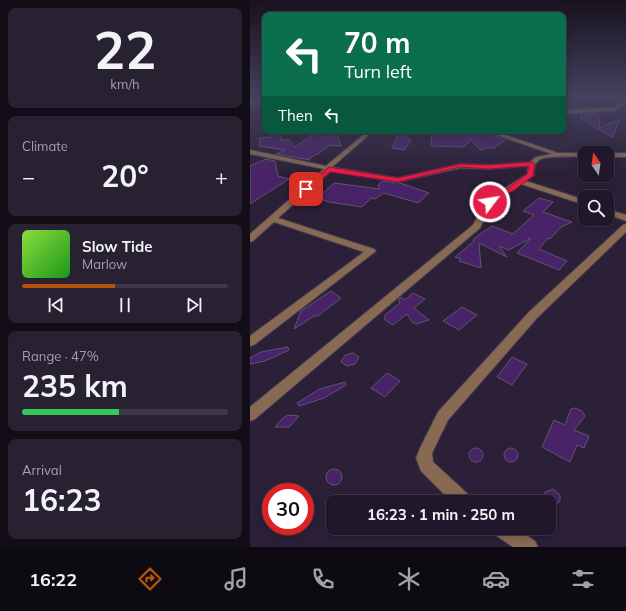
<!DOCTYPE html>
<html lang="en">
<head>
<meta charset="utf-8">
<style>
	:root { --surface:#20182a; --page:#282132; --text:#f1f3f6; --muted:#a2a0a8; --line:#3d3747; --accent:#b45309 }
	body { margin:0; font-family:Mulish,sans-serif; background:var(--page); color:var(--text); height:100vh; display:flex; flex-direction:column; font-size:15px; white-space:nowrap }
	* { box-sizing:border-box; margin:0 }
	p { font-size:13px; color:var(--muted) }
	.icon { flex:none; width:22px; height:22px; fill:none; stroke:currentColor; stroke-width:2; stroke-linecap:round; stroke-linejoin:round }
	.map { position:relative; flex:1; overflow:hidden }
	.panel { display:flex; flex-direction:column; gap:8px; padding:8px; background:#120d17; width:250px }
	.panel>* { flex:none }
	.top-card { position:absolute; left:12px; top:12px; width:304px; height:122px; border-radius:8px; box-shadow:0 2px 10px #0003,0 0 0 1px var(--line); background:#0b6e4f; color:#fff; overflow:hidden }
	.needle { width:26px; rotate:347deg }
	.controls { position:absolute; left:328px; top:146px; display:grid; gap:8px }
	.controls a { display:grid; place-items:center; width:36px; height:36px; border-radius:8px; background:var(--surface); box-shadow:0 2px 10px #0003,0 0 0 1px var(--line); font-size:20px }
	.speed { position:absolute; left:12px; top:483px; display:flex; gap:8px; font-size:20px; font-weight:700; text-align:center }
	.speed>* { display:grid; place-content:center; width:52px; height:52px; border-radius:50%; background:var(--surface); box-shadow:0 2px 10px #0003,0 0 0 1px var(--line); line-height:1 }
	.speed .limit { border:6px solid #d22; background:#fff; color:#111 }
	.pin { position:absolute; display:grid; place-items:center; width:34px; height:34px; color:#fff; margin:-17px; border-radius:8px; box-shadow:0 2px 6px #0006 }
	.me { position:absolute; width:44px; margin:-22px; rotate:59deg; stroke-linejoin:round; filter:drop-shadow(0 0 3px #0008) }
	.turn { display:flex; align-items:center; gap:14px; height:84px; padding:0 16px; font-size:18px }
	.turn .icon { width:52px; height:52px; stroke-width:2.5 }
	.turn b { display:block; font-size:28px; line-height:34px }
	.then { display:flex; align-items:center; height:38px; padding:0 16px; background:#0003; gap:8px; font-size:15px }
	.big { font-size:30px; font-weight:700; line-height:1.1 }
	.panel .card { flex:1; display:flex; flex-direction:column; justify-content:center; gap:6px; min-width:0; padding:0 14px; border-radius:8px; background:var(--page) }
	.panel .dial { align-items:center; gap:0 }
	.dial b { font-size:52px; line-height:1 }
	.song { display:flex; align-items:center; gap:12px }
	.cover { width:48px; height:48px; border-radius:6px; background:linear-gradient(135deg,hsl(90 70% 55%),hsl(120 70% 35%)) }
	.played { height:4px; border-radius:2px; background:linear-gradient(90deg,var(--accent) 45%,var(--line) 45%) }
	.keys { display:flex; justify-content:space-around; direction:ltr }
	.heat { display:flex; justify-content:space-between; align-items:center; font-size:22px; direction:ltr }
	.charge { height:6px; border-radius:3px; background:linear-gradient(90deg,#34c759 47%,var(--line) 0) }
	.trip { position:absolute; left:76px; top:495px; width:230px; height:40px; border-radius:8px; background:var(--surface); box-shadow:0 2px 10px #0003,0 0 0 1px var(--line); font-weight:700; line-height:40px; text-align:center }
	.tab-bar { display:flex; height:64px; justify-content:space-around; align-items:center; background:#0d0a11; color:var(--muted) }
	.tab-bar .icon { width:28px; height:28px }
	.tab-bar .on { color:var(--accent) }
	.tab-bar b { font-size:18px; color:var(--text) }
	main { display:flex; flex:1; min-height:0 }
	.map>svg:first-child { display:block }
</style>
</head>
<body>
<main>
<section class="panel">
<div class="card dial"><b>22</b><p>km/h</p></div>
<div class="card"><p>Climate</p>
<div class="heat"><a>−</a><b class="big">20°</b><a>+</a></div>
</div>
<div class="card">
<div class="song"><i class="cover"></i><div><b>Slow Tide</b><p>Marlow</p></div></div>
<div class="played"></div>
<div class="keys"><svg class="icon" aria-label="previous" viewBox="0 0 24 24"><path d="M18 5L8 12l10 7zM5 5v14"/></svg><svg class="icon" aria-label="pause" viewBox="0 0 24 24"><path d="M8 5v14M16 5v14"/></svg><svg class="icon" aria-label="next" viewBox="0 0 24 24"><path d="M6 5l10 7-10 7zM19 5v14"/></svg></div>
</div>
<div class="card"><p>Range · 47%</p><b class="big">235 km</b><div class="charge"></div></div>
<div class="card"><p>Arrival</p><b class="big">16:23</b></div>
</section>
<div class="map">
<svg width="376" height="547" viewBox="0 0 376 547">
	<rect width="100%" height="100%" fill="#2b2038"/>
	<!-- building -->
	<g fill="#482368" stroke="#60546f">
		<path d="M331,114H347L350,116L349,128L370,119L362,137L331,119Z"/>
		<path d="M23,131H30L31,140H39L45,147L68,131L76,138L86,132L91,146L80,145L68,154H66L59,159L60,160L26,154L35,150L9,146L10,138L21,137Z"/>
		<path d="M150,131H152L161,141L154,150L142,148Z"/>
		<path d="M182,131H234L255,140L243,149L241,147L230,150L221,140L214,147L181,146Z"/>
		<path d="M16,159L25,161L28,176L39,179L0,204V166Z"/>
		<path d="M132,181L150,183L179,193L168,203L134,193L125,199L121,198L112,207L79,202L68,198L84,183L130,189L128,185Z"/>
		<path d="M289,198L303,202L293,212L322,222L311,227L300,239L298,238L289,249L317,261L309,270L267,253L281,238L259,250L249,246L257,257L229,243L231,268L209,261L211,259L205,257L224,241L223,240L226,237L242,226L263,234L284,215L273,211Z"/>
		<path d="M81,291L91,298L68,316H64L44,329L51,311Z"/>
		<path d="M163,293L175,299L164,308L179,320L166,324L162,322L157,314L143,325L135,320V315L150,303L148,300L151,297L155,300Z"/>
		<path d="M212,307L227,315L209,330L193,321Z"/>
		<path d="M38,347L39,350L15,361L0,364V358L11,352Z"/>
		<path d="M103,353L109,357L105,364L97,366L91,362L95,355Z"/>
		<path d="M262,357L277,364L262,385L247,377Z"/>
		<path d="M137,373L150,381L135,397L121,388Z"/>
		<path d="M95,382L96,385L74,398L49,406L47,403L70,389Z"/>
		<path d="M325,408L332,411L335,416L324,430L339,436L334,448L327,445L320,462L292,447L304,420L315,425L321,409Z"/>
		<path d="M38,415L49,416L39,427H25L33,418Z"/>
		<circle cx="261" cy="455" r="7"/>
		<circle cx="226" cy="455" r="7"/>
		<circle cx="84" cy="477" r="8"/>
		<path d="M303,489L310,495V501L305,505L299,503L295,498V492Z"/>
	</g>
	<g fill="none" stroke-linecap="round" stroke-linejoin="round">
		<defs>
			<g id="minor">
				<path d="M15,100V104L0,105V101Z"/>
				<path d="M376,100V104L365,111L313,114V110L364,107Z"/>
				<path d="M118,131L121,133L120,134L82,167L148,178L210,164L239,165L280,162L286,157L302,154L235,131H244L308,153H335V157C325,157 297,155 289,160C284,164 284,170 284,175L276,181L335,200V205L271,184L243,203L230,228L5,419L0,421V407L223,225L237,200L277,174L278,166L239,169L210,168L148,182L81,171L28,218L124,249L126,251L4,345L0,346V336L114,252L24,222L3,241L0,242V234L74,169L0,154V150L76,166Z"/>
				<rect x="357" y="153" width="19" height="4"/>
				<path d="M357,209L376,215V221L357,214Z"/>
				<path d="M376,224V232L287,318L198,420L182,453L183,462L220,496L222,502H202L171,471L166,458L170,448L188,412L279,312L373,225Z"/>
				<path d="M241,528H266L285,541L288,547H263L244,534Z"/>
			</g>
		</defs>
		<!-- minor casing -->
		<use href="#minor" stroke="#463b52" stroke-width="2"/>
		<!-- minor -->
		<use href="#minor" fill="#886a52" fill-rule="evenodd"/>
	</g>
	<!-- sky -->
	<linearGradient id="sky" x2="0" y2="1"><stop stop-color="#18121f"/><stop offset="0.56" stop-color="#44425e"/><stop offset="1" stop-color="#44425e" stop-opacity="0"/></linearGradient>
	<rect width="376" height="174" fill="url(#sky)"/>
	<!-- route -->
	<path fill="#e11d48" stroke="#92132f" d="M282,162L285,164L283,176L263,191L240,204L237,202L238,200L258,188L277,174L279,166L238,169L210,167L148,182L80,172L59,191L53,189L79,167L148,178L210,164L238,165Z"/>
</svg>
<div class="controls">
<a><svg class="needle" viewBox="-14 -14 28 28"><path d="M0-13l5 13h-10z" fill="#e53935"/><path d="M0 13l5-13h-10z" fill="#a2a0a8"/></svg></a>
<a><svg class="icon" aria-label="search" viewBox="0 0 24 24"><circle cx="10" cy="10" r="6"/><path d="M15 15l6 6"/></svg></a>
</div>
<div class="speed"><div class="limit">30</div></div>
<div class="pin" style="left:56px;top:189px;background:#d93025"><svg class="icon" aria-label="arrive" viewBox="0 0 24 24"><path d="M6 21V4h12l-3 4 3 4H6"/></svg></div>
<svg class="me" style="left:240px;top:202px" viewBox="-20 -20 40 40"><circle r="17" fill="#e11d48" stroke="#fff" stroke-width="3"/><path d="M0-11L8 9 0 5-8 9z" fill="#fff"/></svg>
<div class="trip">16:23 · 1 min · 250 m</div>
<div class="top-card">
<div class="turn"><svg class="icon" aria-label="left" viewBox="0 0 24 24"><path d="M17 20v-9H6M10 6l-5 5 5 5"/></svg><div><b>70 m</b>Turn left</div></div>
<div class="then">Then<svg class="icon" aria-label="left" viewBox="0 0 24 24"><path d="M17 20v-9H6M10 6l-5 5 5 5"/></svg></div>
</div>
</div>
</main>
<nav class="tab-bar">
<b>16:22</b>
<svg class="icon on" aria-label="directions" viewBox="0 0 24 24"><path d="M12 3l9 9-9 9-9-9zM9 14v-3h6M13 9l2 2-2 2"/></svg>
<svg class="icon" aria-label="music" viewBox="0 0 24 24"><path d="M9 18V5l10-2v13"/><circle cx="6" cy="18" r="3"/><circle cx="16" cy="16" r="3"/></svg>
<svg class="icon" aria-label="phone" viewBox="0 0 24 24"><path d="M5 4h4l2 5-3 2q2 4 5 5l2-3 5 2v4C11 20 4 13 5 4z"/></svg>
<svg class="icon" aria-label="climate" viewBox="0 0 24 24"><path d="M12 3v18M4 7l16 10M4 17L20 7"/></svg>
<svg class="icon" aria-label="car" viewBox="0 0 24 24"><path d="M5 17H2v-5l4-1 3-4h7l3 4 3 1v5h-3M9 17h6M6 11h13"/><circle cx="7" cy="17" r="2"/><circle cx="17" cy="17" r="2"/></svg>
<svg class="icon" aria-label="filters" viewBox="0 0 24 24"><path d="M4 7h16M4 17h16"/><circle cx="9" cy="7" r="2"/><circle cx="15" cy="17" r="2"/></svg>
</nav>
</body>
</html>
